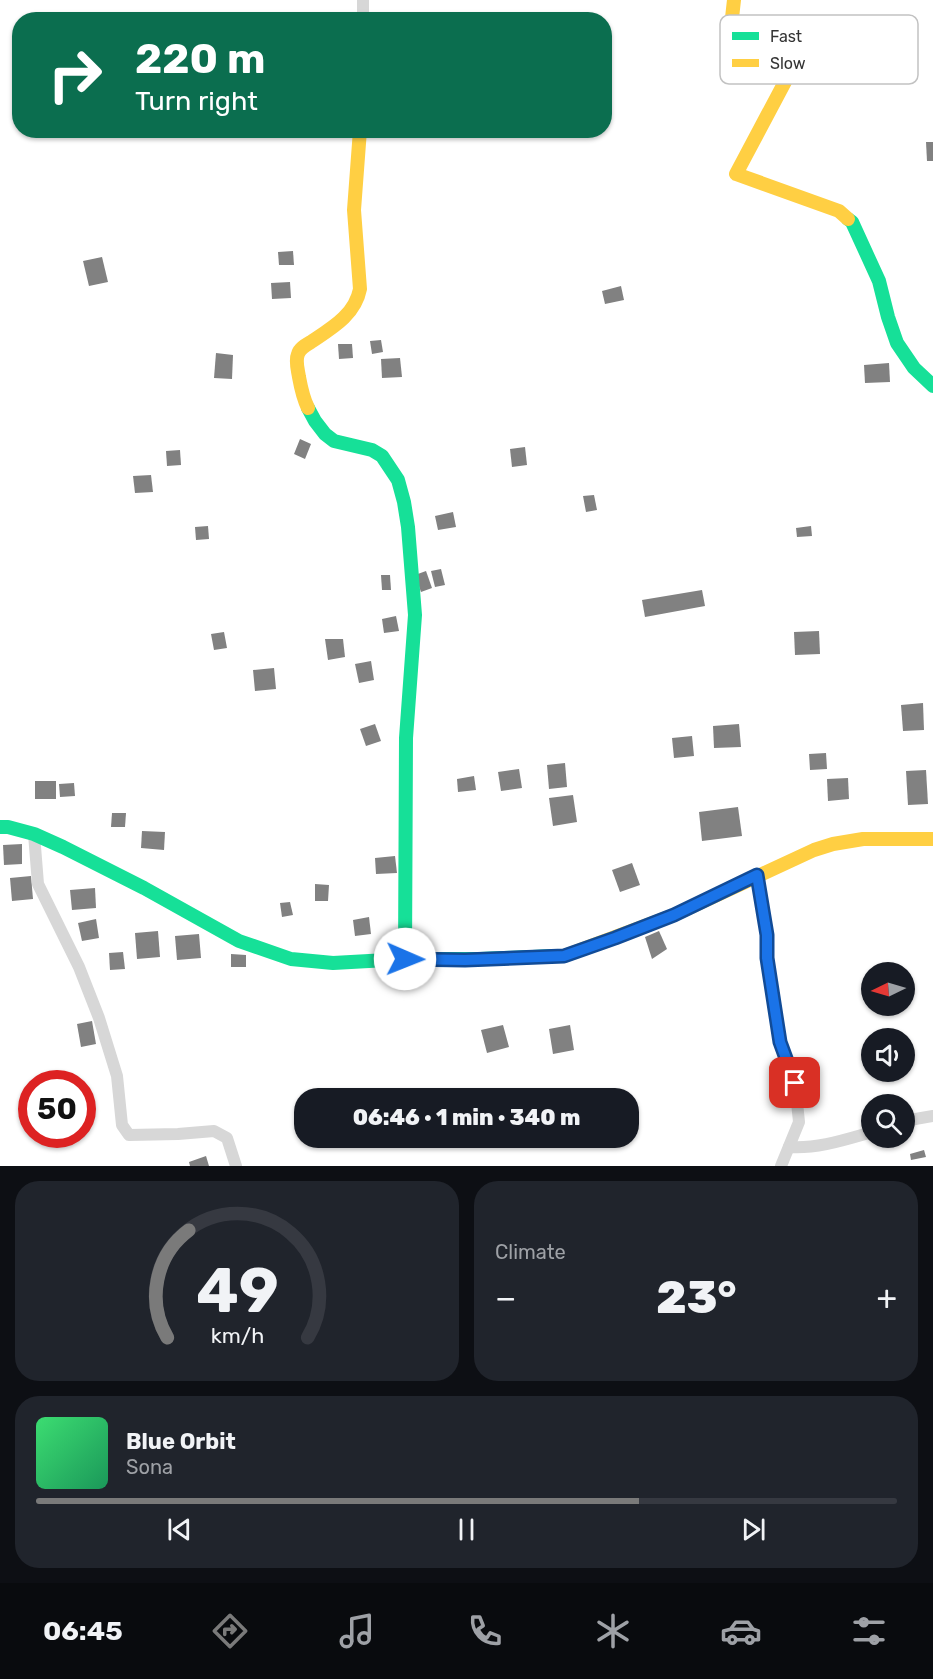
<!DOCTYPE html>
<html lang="en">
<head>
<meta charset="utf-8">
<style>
	:root { --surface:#171b24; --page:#20242c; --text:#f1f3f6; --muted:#9ea1a6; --line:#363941; --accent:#7a7a7a }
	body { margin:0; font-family:Rubik,sans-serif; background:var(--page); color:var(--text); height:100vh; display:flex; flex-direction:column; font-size:22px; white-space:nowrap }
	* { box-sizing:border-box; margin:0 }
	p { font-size:20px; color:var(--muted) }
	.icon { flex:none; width:33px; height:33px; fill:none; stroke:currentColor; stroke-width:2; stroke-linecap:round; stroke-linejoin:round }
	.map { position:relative; height:1166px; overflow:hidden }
	.side { display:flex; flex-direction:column; gap:15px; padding:15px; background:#0d0f14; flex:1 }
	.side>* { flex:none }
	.guide { position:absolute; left:12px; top:12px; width:600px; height:126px; border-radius:24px; box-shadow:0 2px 4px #0004; background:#0b6e4f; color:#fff; overflow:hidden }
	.needle { width:39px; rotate:265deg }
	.fabs { position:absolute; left:861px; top:962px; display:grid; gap:12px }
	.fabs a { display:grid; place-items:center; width:54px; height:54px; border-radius:50%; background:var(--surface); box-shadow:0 2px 4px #0004; font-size:30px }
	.speed { position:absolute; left:18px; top:1070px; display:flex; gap:12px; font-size:30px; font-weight:700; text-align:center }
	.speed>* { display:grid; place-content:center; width:78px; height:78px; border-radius:50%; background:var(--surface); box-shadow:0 2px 4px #0004; line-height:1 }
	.speed .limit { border:9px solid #d22; background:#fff; color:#111 }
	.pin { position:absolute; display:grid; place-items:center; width:51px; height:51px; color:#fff; margin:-26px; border-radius:12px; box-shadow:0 3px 9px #0006 }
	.me { position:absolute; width:66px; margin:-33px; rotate:91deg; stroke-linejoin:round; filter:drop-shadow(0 0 4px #0008) }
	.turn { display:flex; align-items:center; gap:21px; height:126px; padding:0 24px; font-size:27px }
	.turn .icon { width:78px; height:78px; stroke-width:2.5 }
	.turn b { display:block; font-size:42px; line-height:51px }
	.big { font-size:45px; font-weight:800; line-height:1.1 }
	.side .widget { flex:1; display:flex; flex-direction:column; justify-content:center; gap:9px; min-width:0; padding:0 21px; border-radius:24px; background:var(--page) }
	.side .dial { align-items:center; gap:0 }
	.dial svg { height:156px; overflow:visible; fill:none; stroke:var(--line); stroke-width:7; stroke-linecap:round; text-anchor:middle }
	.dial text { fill:var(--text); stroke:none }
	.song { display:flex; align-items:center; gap:18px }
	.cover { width:72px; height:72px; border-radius:9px; background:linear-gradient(135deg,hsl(140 70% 55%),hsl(150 70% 35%)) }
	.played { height:6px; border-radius:3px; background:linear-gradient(90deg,var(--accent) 70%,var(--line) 70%) }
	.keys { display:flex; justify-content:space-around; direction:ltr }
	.heat { display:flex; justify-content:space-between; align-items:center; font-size:33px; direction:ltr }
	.side .tiles { flex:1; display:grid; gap:15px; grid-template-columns:1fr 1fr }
	.widget:last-child { grid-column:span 2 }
	.trip { position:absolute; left:294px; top:1088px; width:345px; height:60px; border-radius:24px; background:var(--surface); box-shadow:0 2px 4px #0004; font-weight:800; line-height:60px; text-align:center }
	.tab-bar { display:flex; height:96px; justify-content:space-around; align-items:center; background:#090b0e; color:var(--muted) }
	.tab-bar .icon { width:42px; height:42px }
	.tab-bar .active { color:var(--accent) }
	.tab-bar b { font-size:27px; color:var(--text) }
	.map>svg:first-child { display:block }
</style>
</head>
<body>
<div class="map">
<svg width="933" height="1166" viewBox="0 0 933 1166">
	<rect width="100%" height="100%" fill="#fff"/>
	<!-- building -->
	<g fill="#818181">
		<path d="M926,142H933V161H927Z"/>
		<path d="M293,251L294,265H279L278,252Z"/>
		<path d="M102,257L108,282L89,286L83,261Z"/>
		<path d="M290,282L291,298L272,299L271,283Z"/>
		<path d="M621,286L624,300L605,304L602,291Z"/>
		<path d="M381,340L383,352L372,354L370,341Z"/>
		<path d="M338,344H352L353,358L339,359Z"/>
		<path d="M216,353L233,355L232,379L214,378Z"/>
		<path d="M400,358L402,377L382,378L381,359Z"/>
		<path d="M889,363L890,382L865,383L864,365Z"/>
		<path d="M300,439L311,444L305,459L294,454Z"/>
		<path d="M525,447L527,465L512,467L510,449Z"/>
		<path d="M180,450L181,465L167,466L166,451Z"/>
		<path d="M151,475L153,492L135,493L133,476Z"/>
		<path d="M594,495L597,510L586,512L583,496Z"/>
		<path d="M453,512L456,527L438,530L435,516Z"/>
		<path d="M208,526L209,539L196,540L195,527Z"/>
		<path d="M811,526L812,536L797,537L796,528Z"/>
		<path d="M441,569L445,585L435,587L431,571Z"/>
		<path d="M426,571L432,588L421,592L415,575Z"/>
		<path d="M381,575H390L391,590H382Z"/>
		<path d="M702,590L705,606L645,617L642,600Z"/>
		<path d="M396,616L399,631L384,633L382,619Z"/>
		<path d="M819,631L820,654L795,655L794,632Z"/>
		<path d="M224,632L227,648L214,650L211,634Z"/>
		<path d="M325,639H343L345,657L328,660Z"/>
		<path d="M371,661L374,680L359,683L355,664Z"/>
		<path d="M274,668L276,689L255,691L253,670Z"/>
		<path d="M923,703L924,730L903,731L901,705Z"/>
		<path d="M375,724L381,741L366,746L360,729Z"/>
		<path d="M739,724L741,747L714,748L713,726Z"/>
		<path d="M692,736L694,756L674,758L672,738Z"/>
		<path d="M826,753L827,769L810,770L809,754Z"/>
		<path d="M565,763L567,787L549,789L547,765Z"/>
		<path d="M519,769L522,788L501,791L498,772Z"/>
		<path d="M926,770L928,804L908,805L906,771Z"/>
		<path d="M474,776L476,790L458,792L457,779Z"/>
		<path d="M848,778L849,799L828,801L827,779Z"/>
		<rect x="35" y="781" width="21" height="18"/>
		<path d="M74,783L75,796L60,797L59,784Z"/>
		<path d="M573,795L577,822L553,826L549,798Z"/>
		<path d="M738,807L742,836L702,841L699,812Z"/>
		<path d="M112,813H126L125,827H111Z"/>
		<path d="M142,831L165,832L164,850L141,848Z"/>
		<path d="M22,844V864L4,865L3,845Z"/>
		<path d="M395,856L397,873L376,874L375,858Z"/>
		<path d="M632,863L640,885L620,892L612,870Z"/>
		<path d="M31,876L33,899L12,901L10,878Z"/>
		<path d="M315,884L329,885L328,901H315Z"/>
		<path d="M95,888L96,908L72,910L70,890Z"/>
		<path d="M290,902L293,915L282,917L280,903Z"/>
		<path d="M369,917L371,934L355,936L353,920Z"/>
		<path d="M96,919L99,938L82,941L78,923Z"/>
		<path d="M158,931L160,957L137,959L135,933Z"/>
		<path d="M659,931L667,949L652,959L645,937Z"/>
		<path d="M199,934L201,958L177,960L175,936Z"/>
		<path d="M123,952L125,969L110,970L109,953Z"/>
		<path d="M231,954L246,955V967H231Z"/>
		<path d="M92,1021L96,1044L81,1047L77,1024Z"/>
		<path d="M503,1025L509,1047L487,1053L481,1030Z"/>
		<path d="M570,1025L574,1050L553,1054L549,1029Z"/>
		<path d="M924,1150L926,1157L911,1160L910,1154Z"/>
		<path d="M206,1156L209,1166H190L189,1162Z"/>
	</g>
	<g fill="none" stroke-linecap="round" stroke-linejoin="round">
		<!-- street -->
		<g stroke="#d7d7d7" stroke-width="12">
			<path d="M363,20V0"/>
			<path d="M34,834L38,884L79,967L99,1018L117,1076L122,1125L129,1135L178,1134L214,1131L227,1138L236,1166"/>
			<path d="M757,875L767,935V958L780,1042L795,1083L799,1122L781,1166"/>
			<path d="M904,1121L933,1116"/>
			<path d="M789,1147C817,1149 844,1140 872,1132"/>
		</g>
		<!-- fast -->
		<g stroke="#16e098" stroke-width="14">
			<path d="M848,219L852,222L879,281L888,317L897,343L914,368L933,386"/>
			<path d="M308,408L315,421L325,434L334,441L372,450L382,456L398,480L404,502L408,527L415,615L406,738L405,959"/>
			<path d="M0,827H8L34,834L63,847L144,888L239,941L291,959L333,963L405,959H480L556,956"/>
		</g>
		<!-- slow -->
		<g stroke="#ffcf43" stroke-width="14">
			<path d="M734,0L731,27L787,78L736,174L839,211L848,219"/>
			<path d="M308,408C303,398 301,388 299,377C298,370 295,361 298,354C300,348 306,345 311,342C332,328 355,315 360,289L354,210L360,130"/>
			<path d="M556,956H564L674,915L814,850L833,844L863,839H933"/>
		</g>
	</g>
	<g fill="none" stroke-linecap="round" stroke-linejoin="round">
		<defs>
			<path id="route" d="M405,959L465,960L564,956L615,938L674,915L757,875L767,935V958L780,1042L795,1083"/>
		</defs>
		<!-- route casing -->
		<use href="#route" stroke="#114b97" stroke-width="15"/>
		<!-- route -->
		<use href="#route" stroke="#1a73e8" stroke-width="10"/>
	</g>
	<!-- legend -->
	<rect x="720" y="15" width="198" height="69" rx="9" fill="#fff" stroke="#c2c2c2" stroke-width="1.5"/>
	<rect x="732" y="32" width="27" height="8" fill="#16e098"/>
	<rect x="732" y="59" width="27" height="8" fill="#ffcf43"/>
	<g font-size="16" fill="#333">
		<text x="770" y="42">Fast</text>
		<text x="770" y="69">Slow</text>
	</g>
</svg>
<div class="fabs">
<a><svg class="needle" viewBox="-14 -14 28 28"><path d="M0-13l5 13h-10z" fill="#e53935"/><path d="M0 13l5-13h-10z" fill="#9ea1a6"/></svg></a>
<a><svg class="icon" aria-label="sound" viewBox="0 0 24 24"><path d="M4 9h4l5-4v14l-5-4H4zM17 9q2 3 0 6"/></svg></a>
<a><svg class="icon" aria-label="search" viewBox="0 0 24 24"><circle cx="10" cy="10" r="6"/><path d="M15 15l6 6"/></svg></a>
</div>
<div class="speed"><div class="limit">50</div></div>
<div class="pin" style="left:795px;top:1083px;background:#d93025"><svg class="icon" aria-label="arrive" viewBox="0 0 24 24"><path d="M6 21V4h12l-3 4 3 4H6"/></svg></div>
<svg class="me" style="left:405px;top:959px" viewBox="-20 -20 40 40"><circle r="19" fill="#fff"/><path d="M0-13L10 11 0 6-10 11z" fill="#1a73e8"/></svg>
<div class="trip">06:46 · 1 min · 340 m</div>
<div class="guide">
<div class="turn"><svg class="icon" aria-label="right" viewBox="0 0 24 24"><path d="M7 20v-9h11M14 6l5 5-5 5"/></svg><div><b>220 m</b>Turn right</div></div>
</div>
</div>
<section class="side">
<div class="tiles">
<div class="widget dial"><svg viewBox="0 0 100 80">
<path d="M14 69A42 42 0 1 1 86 69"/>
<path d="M14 69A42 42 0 0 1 25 14" stroke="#7a7a7a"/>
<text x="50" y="56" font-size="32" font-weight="700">49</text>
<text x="50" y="72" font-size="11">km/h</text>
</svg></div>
<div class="widget"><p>Climate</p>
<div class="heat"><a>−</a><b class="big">23°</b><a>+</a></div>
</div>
<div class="widget">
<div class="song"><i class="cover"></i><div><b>Blue Orbit</b><p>Sona</p></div></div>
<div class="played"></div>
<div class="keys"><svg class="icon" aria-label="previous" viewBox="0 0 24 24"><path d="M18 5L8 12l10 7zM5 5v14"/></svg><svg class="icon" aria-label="pause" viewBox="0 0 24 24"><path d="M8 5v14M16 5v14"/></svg><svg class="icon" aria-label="next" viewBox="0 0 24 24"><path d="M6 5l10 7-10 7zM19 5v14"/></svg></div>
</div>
</div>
</section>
<nav class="tab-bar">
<b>06:45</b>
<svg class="icon active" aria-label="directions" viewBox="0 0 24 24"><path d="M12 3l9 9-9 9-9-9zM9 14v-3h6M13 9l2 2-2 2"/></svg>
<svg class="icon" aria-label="music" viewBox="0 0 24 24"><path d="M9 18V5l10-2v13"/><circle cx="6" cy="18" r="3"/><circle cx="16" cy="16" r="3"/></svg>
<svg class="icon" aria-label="phone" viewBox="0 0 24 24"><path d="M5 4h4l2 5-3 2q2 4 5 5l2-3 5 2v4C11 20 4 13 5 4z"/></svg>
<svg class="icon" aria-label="climate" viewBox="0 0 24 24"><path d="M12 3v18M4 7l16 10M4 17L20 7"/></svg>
<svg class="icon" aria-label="car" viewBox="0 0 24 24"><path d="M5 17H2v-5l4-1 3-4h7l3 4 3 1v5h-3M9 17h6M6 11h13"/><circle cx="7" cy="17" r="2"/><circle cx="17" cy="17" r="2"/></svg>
<svg class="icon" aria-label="filters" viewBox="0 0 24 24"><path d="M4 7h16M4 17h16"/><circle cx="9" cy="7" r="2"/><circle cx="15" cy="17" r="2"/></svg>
</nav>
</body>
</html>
